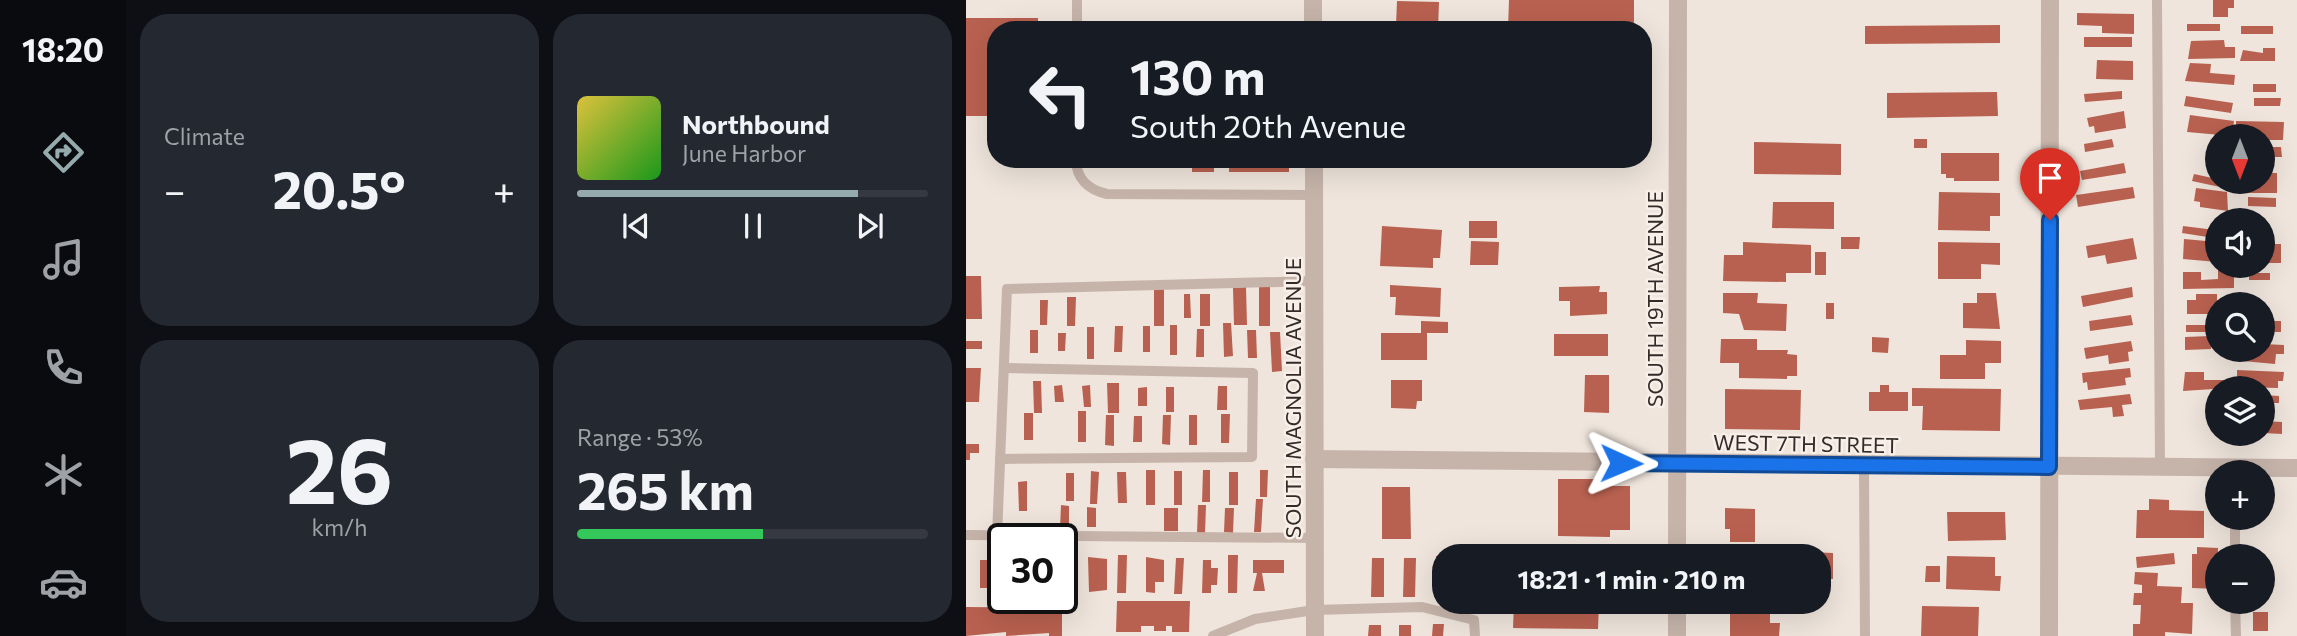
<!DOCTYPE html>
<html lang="en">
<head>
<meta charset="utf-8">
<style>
	:root { --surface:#171b24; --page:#242831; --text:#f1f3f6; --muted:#9ea1a6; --line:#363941; --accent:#94aaac }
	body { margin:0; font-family:Commissioner,sans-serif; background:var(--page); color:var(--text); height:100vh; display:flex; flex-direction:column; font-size:26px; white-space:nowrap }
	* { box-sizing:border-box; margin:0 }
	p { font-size:23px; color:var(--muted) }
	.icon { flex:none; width:38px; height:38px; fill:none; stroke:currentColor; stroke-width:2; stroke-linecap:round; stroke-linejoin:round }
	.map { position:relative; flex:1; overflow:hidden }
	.side { display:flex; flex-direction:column; gap:14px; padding:14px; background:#0d0f14; width:840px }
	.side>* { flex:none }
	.guide { position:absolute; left:21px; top:21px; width:665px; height:147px; border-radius:28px; box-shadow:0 7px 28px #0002; background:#171b24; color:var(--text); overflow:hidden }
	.needle { width:46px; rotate:180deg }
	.controls { position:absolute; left:1239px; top:124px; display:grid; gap:14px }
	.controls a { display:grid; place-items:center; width:70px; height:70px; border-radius:50%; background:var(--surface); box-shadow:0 7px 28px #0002; font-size:35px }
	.speed { position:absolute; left:21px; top:523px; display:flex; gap:14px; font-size:35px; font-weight:700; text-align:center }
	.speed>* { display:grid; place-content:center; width:91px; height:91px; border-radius:50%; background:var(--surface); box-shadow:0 7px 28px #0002; line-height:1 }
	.speed .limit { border:4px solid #111; border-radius:10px; background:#fff; color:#111 }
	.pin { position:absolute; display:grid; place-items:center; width:60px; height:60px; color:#fff; margin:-72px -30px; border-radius:50% 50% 50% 0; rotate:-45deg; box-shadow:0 0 7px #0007 }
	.pin .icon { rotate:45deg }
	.me { position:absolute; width:77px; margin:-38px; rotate:91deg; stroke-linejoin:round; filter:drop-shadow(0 0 5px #0008) }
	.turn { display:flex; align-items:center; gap:24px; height:147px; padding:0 28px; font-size:32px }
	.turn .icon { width:91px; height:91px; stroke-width:2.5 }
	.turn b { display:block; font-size:49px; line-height:60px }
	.big { font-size:52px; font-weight:700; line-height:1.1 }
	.side .widget { flex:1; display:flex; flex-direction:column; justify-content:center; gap:10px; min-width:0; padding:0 24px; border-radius:28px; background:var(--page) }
	.side .dial { align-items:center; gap:0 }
	.dial b { font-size:91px; line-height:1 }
	.song { display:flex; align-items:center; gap:21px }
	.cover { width:84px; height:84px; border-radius:10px; background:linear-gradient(135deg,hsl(50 70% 55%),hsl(120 70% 35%)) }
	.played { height:7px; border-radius:4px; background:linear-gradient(90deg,var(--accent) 80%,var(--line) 80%) }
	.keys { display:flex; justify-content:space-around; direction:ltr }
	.heat { display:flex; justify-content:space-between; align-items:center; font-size:38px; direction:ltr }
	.charge { height:10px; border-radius:5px; background:linear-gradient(90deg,#34c759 53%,var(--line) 0) }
	.side .tiles { flex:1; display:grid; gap:14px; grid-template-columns:repeat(2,1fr) }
	.trip { position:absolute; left:466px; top:544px; width:399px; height:70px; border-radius:28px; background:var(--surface); box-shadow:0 7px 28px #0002; font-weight:700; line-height:70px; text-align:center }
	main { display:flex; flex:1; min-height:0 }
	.menu { display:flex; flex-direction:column; width:126px; justify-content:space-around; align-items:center; background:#090b0e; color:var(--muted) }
	.menu .icon { width:49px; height:49px }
	.menu .active { color:var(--accent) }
	.menu b { font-size:32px; color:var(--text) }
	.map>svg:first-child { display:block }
</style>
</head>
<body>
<main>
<nav class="menu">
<b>18:20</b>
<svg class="icon active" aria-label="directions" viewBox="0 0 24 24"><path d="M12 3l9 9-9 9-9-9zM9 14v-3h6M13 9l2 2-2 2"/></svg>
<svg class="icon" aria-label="music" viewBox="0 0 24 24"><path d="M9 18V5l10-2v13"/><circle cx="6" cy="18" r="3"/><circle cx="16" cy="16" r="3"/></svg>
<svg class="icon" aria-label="phone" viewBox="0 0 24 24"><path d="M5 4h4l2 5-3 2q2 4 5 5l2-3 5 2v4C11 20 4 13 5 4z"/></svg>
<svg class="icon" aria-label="climate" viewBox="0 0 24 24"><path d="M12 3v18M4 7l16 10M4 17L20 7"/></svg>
<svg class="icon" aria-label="car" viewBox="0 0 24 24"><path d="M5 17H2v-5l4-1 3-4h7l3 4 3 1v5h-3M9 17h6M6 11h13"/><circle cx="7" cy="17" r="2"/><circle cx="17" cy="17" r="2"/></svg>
</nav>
<section class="side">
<div class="tiles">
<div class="widget"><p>Climate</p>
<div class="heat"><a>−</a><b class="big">20.5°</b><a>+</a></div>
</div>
<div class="widget">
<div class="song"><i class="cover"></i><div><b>Northbound</b><p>June Harbor</p></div></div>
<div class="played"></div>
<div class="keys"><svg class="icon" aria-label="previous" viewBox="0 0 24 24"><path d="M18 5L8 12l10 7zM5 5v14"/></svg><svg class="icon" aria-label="pause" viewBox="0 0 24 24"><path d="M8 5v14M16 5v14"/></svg><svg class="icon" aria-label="next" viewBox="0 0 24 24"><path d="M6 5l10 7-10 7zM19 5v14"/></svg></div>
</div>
<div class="widget dial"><b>26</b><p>km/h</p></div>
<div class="widget"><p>Range · 53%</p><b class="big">265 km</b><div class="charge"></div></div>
</div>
</section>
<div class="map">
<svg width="1331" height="636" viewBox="0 0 1331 636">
	<rect width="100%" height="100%" fill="#efe5dc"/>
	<!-- building -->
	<g fill="#b96150">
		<path d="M543,0H668V30H542Z"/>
		<path d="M1247,0H1268V8H1262V17H1247Z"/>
		<path d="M431,1L473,2L472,30H440V25H430Z"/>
		<path d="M1111,13L1168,14V34L1136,33V26L1111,25Z"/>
		<path d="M0,18H72V30H30V116H0Z"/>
		<rect x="1221" y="24" width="33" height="7"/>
		<path d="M1034,25V43L899,44V26Z"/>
		<rect x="1275" y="26" width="32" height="8"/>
		<rect x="1118" y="37" width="48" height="10"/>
		<path d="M1258,40L1259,47H1269V58L1222,59L1225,41Z"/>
		<path d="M1297,48H1309V61H1274L1277,50L1297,53Z"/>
		<path d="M1131,60L1167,61V80L1130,79Z"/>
		<path d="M1224,63L1245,64L1244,73L1269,75L1268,85L1219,81Z"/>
		<rect x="1287" y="84" width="23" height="8"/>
		<path d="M1156,91V99L1119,102L1118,94Z"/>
		<path d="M1031,92L1032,116L921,118V93Z"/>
		<path d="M1220,96L1267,103L1265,113L1218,106Z"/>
		<path d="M1288,98H1315L1314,106H1288Z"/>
		<path d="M1158,111L1160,128L1129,133L1128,126L1123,127L1121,118Z"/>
		<path d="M1224,115L1268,121L1266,136L1221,132Z"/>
		<path d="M1270,121L1318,122L1317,140H1297V136H1285V133H1270Z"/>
		<rect x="948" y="139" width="13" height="9"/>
		<path d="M1146,139L1148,147L1119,152L1118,144Z"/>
		<path d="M788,142L875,144V175L788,174Z"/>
		<path d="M1297,147H1315L1316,157H1297Z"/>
		<path d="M975,153H1033V181H988V178H980V174H975Z"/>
		<rect x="226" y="159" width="22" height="13"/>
		<rect x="263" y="159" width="60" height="13"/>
		<path d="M1158,163L1160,173L1116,180L1114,171Z"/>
		<path d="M1297,173H1311V193H1281V182H1297Z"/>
		<path d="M1228,174L1251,179V182H1256L1254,187L1226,181Z"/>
		<path d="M1167,187L1169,198L1112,207L1110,195Z"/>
		<path d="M1230,188L1261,192L1262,211L1234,207V202L1228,201Z"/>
		<path d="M973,192L1034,193V216H1024V231L972,230Z"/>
		<path d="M1282,197L1310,198V207L1282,206Z"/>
		<path d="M807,202H868V229L806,228Z"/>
		<rect x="503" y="221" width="28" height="17"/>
		<path d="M416,226L476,230L474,258H467V268L414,266Z"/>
		<path d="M1217,226L1249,230L1248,238L1216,233Z"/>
		<path d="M875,237H894L893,249H875Z"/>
		<path d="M1167,238L1171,259L1141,264L1139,255L1122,258L1120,246Z"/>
		<path d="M1218,239L1251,242V262L1217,259Z"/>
		<path d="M505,241L533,242L532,265H504Z"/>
		<path d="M777,242L845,245V273H820V282L757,281L758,255H777Z"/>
		<path d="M972,242L1034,243V265L1015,264V279H972Z"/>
		<rect x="1297" y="244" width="18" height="19"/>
		<rect x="849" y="252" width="11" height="23"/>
		<path d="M1252,269H1268V288L1217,289V272H1235V280L1252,279Z"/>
		<rect x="1283" y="273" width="21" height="7"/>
		<path d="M0,276H15L16,319H0Z"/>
		<rect x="293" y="285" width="11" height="41"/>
		<path d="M424,285L475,288L474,317L429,315L430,297H424Z"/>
		<path d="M634,286L633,292H641V314L604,316V301H593V287Z"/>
		<path d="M280,287L281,325H268L267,288Z"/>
		<path d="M1166,287L1167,297L1117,307L1115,296Z"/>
		<rect x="188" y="289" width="10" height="37"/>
		<path d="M757,293H792L791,303L821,304L820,331L778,330L773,314L757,313Z"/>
		<path d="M1011,293H1030L1034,329L997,328V303H1011Z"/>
		<path d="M218,294H224L225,318H218Z"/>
		<rect x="234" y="294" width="10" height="32"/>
		<path d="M1230,294H1251V300H1269V304H1251V314H1221V300H1230Z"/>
		<path d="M101,297H110L109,326H101Z"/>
		<path d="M74,300H82L81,325H74Z"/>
		<rect x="860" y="303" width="8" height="16"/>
		<path d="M1165,315L1167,325L1124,331L1123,321Z"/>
		<path d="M455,321L482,322V333H461V360H415V333H455Z"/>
		<path d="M1297,321H1315V332H1303V341H1297Z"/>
		<path d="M257,323H265L267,356L258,357Z"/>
		<rect x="204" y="325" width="7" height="30"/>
		<rect x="1220" y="325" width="27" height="7"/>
		<path d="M149,326H157L156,352H148Z"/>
		<rect x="177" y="326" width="7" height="26"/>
		<rect x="121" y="327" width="7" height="32"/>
		<path d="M231,329H238V357H230Z"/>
		<rect x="64" y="330" width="8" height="23"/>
		<path d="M281,330H290L291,358H282Z"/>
		<path d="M304,332H314L316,371L306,372Z"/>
		<path d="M92,333H100L99,351H92Z"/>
		<rect x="588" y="334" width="54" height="22"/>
		<path d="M1244,336L1245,349L1219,350V337Z"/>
		<path d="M906,337L923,338L922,353L906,352Z"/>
		<path d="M755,339H791V350H822L821,354L831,355V376H821V379L773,378V363H754Z"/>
		<path d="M1000,340L1035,341V363H1019V379H974V355H1000Z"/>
		<rect x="0" y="341" width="16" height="8"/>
		<path d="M1165,341L1167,351L1162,352L1163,361L1143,364L1142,355L1120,359L1118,348Z"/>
		<path d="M1297,344L1318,345V354H1310L1309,364L1277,361L1278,353L1269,352L1297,350Z"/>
		<path d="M0,368H15L13,402H0Z"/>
		<path d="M1164,368L1165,377L1159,378L1160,385L1122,390L1121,382L1117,383L1116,373Z"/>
		<path d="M1271,370L1318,372L1317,381H1312V388L1271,387Z"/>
		<path d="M1219,372H1238V380H1263V388L1217,391Z"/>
		<path d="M619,375H643V413L618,412Z"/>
		<path d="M425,380H456V401H451L450,409L425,408Z"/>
		<path d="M67,381H75L76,413H68Z"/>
		<path d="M141,383H153V413H142Z"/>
		<path d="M96,385L98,402H89L88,386Z"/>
		<path d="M124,385L125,407H118L116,386Z"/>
		<path d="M914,385H923V392H942V411H903V392H914Z"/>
		<path d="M252,386H261V410H251Z"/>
		<path d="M181,387V406H172V388Z"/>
		<rect x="200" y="387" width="8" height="25"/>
		<path d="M946,388L1035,389L1034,431L956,430L957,406H946Z"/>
		<path d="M759,389L835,390L834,430L759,429Z"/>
		<path d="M1164,394L1166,404L1156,405L1158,416L1147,417L1146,407L1114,410L1112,400Z"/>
		<path d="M1297,395L1313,396V403H1297Z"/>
		<rect x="112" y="411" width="8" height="31"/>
		<rect x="58" y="413" width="9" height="27"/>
		<path d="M255,414H264L263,443H255Z"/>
		<path d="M140,415H148V446L139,445Z"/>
		<path d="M197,415H205L204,445L196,444Z"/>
		<rect x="223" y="415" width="8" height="30"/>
		<path d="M168,416H176V442H167Z"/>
		<path d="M1297,421L1316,422V434L1297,433Z"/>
		<path d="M0,444H13V453H4V460H0Z"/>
		<rect x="180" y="470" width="9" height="35"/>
		<path d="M237,470H244V502H236Z"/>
		<path d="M294,470H302L301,497H294Z"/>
		<path d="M125,471L133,472L131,504H124Z"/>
		<rect x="208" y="471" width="8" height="34"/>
		<path d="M151,472H160L161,503H152Z"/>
		<rect x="263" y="472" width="9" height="33"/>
		<rect x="100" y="473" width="8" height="28"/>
		<path d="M592,479H644V486H664V530H644V537L592,536Z"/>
		<path d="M61,481V511H53L52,482Z"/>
		<path d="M416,487H444L445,539H416Z"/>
		<path d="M290,499H297L295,532H288Z"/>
		<path d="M1183,499L1203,500V510L1238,511V538H1170L1171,510H1183Z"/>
		<path d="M95,505L103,506V529H94Z"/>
		<path d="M232,505H240L239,534H231Z"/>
		<path d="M121,507L130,508V527H121Z"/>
		<rect x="198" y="508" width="14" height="23"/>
		<path d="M259,508H268L267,533L258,532Z"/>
		<path d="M759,508L789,509V542H764V529H759Z"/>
		<path d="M981,512H1039L1040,540L982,541Z"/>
		<path d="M1231,547L1252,548L1251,589L1226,588V554H1231Z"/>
		<rect x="557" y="550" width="74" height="6"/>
		<path d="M842,552L867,553V579H852V556H842Z"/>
		<path d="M1208,553L1209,564L1171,568L1170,557Z"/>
		<path d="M152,555H161L160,593H151Z"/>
		<path d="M262,555H272L271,593H262Z"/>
		<path d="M470,556H478V597H469Z"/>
		<path d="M981,556L1029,557V576H1035L1034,591L980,589Z"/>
		<path d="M122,557L141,559V590L123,592Z"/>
		<path d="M180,557L198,560V582H189V593L180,592Z"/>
		<rect x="98" y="558" width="8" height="34"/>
		<path d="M210,558H218L216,594H208Z"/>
		<path d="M406,558H418V597H405Z"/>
		<path d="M438,558H450L449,597H437Z"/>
		<rect x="14" y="560" width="10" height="28"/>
		<path d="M237,560H245V568H252L251,585H245V593H236Z"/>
		<path d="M287,560H318V573H296L299,591H287L291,573H287Z"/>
		<path d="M960,566H974V582H959Z"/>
		<path d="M1169,572L1192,573L1191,586L1216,587L1215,603H1227L1226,634L1199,632V636H1167V624H1174L1175,605H1167L1168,593H1176V585L1168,584Z"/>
		<path d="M151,601H224L223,632H206V626H200V631H188V626H175V632H150Z"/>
		<path d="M548,602H633L632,629L547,628Z"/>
		<path d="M764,602H804V623H814L813,636H764Z"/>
		<path d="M956,606L1013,607L1012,636H955Z"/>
		<path d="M0,607L96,608V636H83V633L40,636V632L0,636Z"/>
		<rect x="1287" y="612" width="15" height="19"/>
		<path d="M467,624H478L477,636H466Z"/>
		<path d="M403,625H415V636H402Z"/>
		<rect x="433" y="625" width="12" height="11"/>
	</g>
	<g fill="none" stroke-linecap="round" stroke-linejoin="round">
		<!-- service -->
		<g stroke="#c6b4aa" stroke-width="10">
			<path d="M1191,0L1194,468"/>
			<path d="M111,30V0"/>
			<path d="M110,159C110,179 123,190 141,194L348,195"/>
			<path d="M34,459L286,457L287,373L38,368"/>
			<path d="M898,467L899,636"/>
			<path d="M1269,518V556"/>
			<path d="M0,535L348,538"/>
			<path d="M31,536L41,289L348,281"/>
			<path d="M1269,602L1270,636"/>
			<path d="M247,636L289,619L348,610L456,607L508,620L509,636"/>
		</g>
		<!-- minor -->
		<g stroke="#c6b4aa" stroke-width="18">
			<path d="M347,0V30"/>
			<path d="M348,159L349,636"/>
			<path d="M348,459L1331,468"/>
			<path d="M711,556L712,0"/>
			<path d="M711,602V636"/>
			<path d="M1083,636L1084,0"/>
		</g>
	</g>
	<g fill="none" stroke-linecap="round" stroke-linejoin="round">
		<defs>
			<path id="route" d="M655,463L1083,467L1084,220"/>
		</defs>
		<!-- route casing -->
		<use href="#route" stroke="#114b97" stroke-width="18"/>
		<!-- route -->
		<use href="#route" stroke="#1a73e8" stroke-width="12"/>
	</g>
	<g text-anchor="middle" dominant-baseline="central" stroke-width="5" stroke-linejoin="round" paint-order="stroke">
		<!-- street labels -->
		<g font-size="21" fill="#342b29" stroke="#f7efe8">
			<text transform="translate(688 299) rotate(-90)">SOUTH 19TH AVENUE</text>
			<text transform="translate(326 398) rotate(-90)">SOUTH MAGNOLIA AVENUE</text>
			<text transform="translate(840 443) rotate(1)">WEST 7TH STREET</text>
		</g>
	</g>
</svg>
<div class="controls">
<a><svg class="needle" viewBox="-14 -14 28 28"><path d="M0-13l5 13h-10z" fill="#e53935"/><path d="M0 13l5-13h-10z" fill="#9ea1a6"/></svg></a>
<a><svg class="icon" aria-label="sound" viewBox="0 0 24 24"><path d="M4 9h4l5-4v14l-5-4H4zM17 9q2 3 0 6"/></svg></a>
<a><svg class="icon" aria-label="search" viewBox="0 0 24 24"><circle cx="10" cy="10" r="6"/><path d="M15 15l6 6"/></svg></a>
<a><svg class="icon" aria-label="layers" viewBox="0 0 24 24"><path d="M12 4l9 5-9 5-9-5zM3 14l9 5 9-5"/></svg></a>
<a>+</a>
<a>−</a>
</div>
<div class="speed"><div class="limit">30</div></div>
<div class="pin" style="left:1084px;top:220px;background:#d93025"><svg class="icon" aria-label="arrive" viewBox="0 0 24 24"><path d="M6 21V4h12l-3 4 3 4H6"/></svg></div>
<svg class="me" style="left:655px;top:463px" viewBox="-20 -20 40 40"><path d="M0-17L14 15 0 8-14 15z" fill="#1a73e8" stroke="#fff" stroke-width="4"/></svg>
<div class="trip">18:21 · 1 min · 210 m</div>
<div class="guide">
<div class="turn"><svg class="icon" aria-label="left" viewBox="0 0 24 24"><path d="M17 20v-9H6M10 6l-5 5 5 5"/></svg><div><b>130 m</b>South 20th Avenue</div></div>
</div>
</div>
</main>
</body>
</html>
